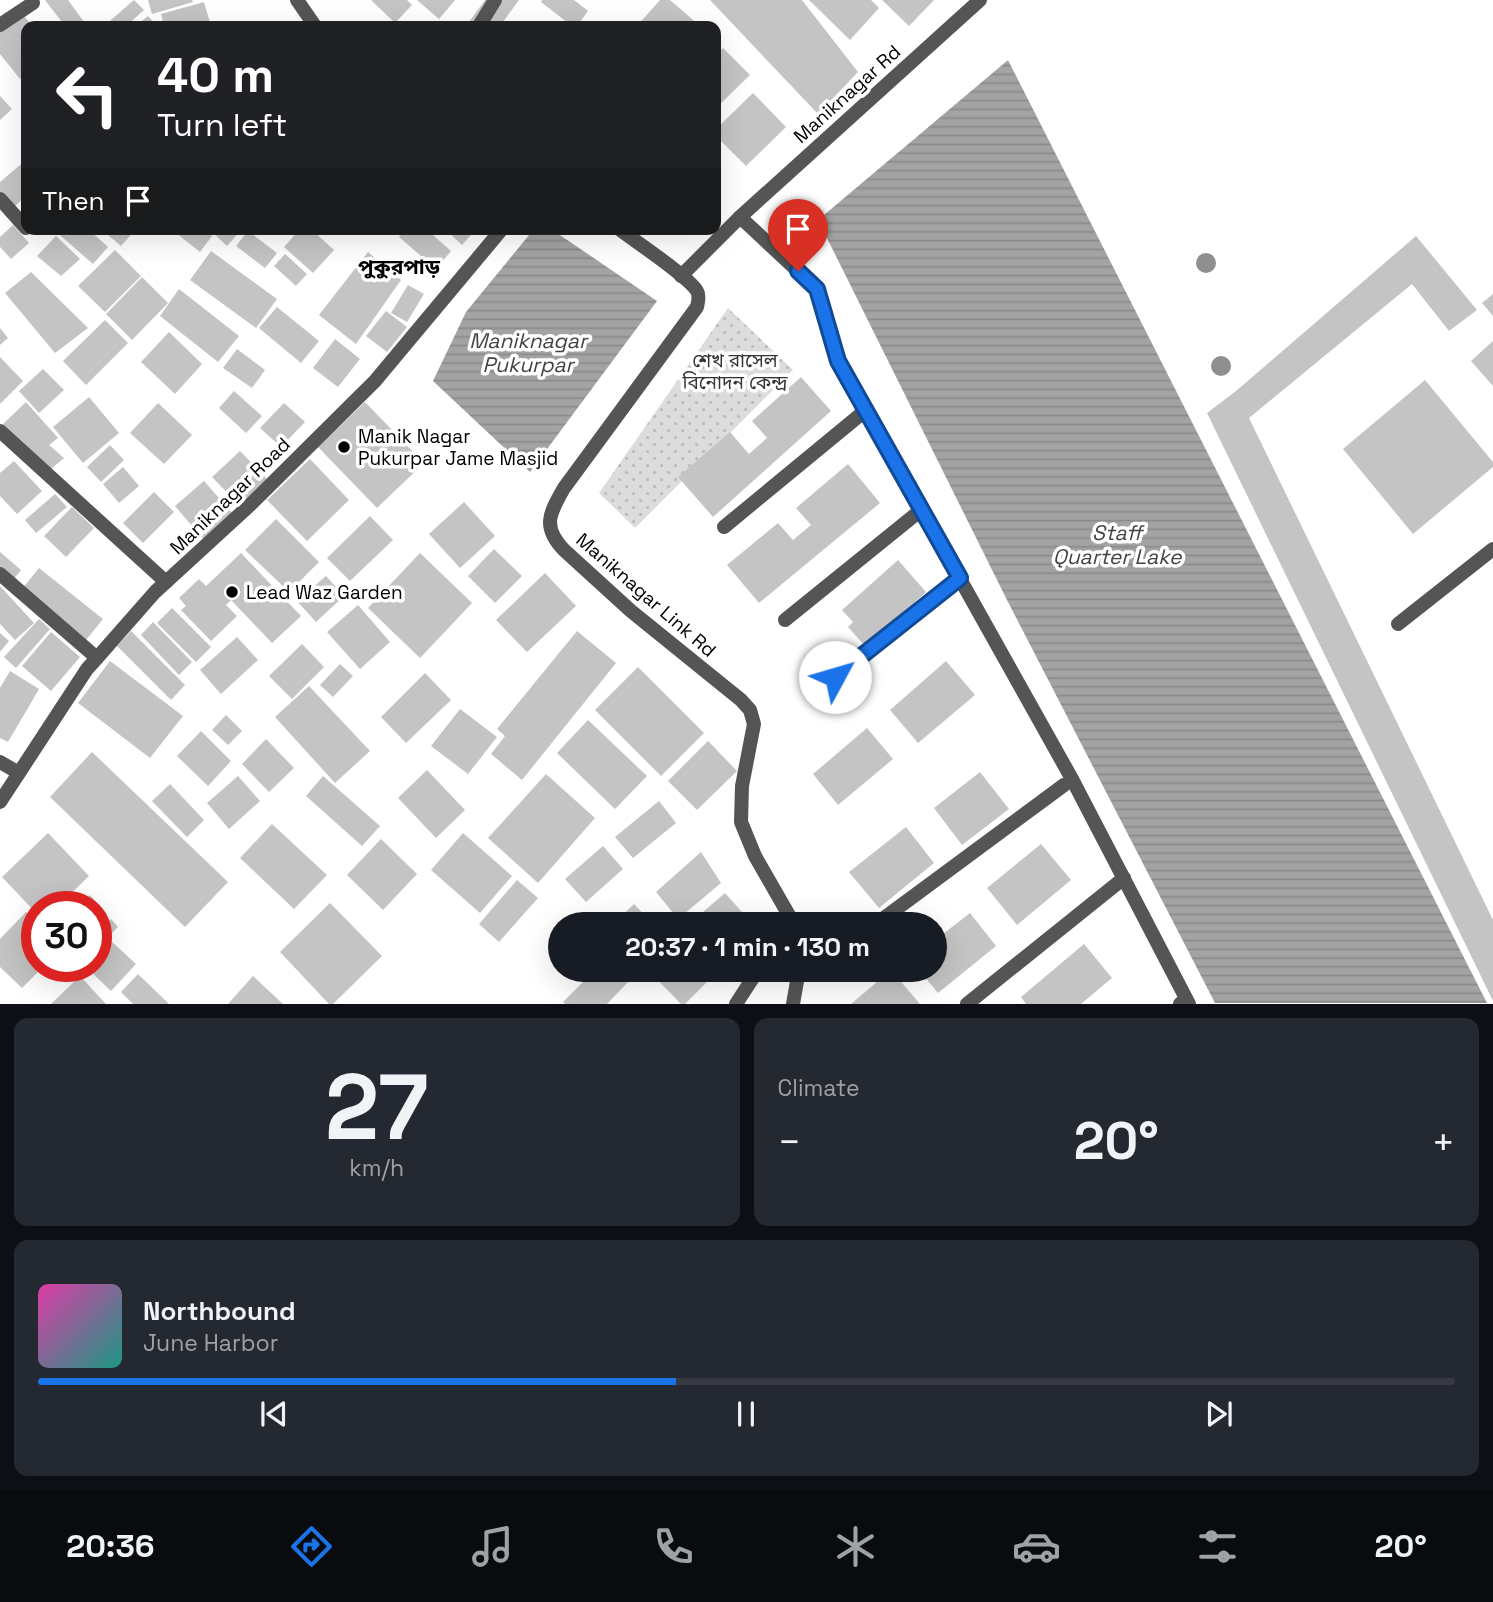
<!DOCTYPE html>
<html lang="en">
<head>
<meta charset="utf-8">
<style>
	:root { --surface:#171b24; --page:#242831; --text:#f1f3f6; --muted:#9ea1a6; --line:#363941; --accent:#1a73e8 }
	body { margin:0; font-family:"Space Grotesk","Noto Sans Bengali",sans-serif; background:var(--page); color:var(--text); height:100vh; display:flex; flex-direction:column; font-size:26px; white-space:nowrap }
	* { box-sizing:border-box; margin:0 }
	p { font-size:23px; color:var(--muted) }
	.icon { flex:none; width:38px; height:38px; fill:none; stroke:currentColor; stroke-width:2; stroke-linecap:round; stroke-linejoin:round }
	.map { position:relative; height:1004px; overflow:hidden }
	.sheet { display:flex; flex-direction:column; gap:14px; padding:14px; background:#0d0f14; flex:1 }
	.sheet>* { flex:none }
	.top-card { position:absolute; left:21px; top:21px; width:700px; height:214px; border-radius:14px; box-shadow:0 7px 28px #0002; background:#202124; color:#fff; overflow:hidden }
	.speed { position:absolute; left:21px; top:891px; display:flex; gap:14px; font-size:35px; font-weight:700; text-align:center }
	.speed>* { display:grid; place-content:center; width:91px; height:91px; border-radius:50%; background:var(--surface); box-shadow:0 7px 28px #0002; line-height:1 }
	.speed .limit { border:10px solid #d22; background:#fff; color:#111 }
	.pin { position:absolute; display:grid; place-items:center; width:60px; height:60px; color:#fff; margin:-72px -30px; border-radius:50% 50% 50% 0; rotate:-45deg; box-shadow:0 0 7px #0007 }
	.pin .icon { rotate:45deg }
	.me { position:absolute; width:77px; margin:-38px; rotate:51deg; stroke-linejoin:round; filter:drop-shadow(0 0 5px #0008) }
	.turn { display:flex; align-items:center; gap:24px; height:147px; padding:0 21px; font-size:32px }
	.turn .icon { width:91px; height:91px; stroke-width:2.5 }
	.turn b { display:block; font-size:49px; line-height:60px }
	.then { display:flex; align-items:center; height:66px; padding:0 21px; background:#0003; gap:14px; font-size:26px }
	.big { font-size:52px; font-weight:700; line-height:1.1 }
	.sheet .widget { flex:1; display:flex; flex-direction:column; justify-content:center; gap:10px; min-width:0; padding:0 24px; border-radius:14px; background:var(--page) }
	.sheet .dial { align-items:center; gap:0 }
	.dial b { font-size:91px; line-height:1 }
	.song { display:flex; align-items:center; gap:21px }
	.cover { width:84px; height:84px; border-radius:10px; background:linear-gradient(135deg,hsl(320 70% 55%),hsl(170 70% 35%)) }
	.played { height:7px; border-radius:4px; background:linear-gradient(90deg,var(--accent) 45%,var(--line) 45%) }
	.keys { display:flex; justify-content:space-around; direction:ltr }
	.heat { display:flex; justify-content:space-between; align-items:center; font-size:38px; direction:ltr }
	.sheet .tiles { flex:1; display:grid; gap:14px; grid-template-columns:1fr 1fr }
	.widget:last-child { grid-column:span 2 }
	.trip { position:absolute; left:548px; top:912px; width:399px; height:70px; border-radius:35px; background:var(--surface); box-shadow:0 7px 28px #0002; font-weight:700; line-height:70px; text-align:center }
	.dock { display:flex; height:112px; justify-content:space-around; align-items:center; background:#090b0e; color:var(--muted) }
	.dock .icon { width:49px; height:49px }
	.dock .selected { color:var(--accent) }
	.dock b { font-size:32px; color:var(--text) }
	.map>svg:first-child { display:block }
</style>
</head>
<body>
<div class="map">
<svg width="1493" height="1004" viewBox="0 0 1493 1004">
	<defs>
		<pattern id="park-dots" width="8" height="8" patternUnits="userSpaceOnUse" patternTransform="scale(1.75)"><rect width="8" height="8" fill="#dcdcdc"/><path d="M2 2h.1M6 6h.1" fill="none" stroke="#bbb" stroke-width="1.8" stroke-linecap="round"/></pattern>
		<pattern id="water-rules" width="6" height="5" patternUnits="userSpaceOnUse" patternTransform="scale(1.75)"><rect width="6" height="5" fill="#a3a3a3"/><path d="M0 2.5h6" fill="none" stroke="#8b8b8b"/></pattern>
	</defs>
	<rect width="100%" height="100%" fill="#fff"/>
	<!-- park -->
	<path fill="url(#park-dots)" d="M728,308L793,370L635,528L599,493Z"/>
	<!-- water -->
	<g fill="url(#water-rules)">
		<path d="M1008,60L1487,1003H1215L1008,602L818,220Z"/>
		<path d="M534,229H551L657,301L530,472L433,381L466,312Z"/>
	</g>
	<!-- building -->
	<g fill="#c4c4c4">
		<path d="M45,0H68L87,26H65Z"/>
		<path d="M134,0L144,10L126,26H104Z"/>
		<path d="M148,0H192L193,2L152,14Z"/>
		<path d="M371,0H407L412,5L395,23Z"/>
		<path d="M417,0H455L439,19Z"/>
		<path d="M485,0H519L500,26H466Z"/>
		<path d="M542,0H574L588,11L577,26H572L541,2Z"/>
		<path d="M660,0H670L700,26H637Z"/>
		<path d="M710,0H802L858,72L818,114Z"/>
		<path d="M809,0H871L879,8L850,40Z"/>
		<path d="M882,0H934L909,26Z"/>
		<path d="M204,2L211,26H164L161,14Z"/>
		<path d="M19,9L32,26H26V74L20,79L0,54V24Z"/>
		<path d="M148,16L157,26H136Z"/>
		<path d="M723,48L750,75L716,108V55Z"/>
		<path d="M753,93L786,127L746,166L716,136V129Z"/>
		<path d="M0,96L12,109L0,120Z"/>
		<path d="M26,160V196L14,207L0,192V182Z"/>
		<path d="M13,225L29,243L11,259L0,247V237Z"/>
		<path d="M53,229H88L108,247L93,264Z"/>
		<path d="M101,229H136L121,246Z"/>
		<path d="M171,229H204L212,236L200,252Z"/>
		<path d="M209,229H242L227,246Z"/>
		<path d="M300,229H311L334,250L313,273L284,247Z"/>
		<path d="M406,229H426L451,251L436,269L399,237Z"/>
		<path d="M445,229H476L462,245Z"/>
		<path d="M248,231L277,253L265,268L236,246Z"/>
		<path d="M56,236L80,259L61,276L37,256Z"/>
		<path d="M1416,236L1477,310L1449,331L1412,284L1249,418L1493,920V1001L1207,413L1236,391Z"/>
		<path d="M115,250L141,276L105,312L78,286Z"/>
		<path d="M211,251L277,299L256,328L190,280Z"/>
		<path d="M368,252L401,280L356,344L319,315Z"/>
		<path d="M285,254L307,274L296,286L274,266Z"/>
		<path d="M31,272L88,328L55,353L5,293Z"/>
		<path d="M142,277L168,303L132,340L106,314Z"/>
		<path d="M408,285L424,294L407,322L391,313Z"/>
		<path d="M179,289L239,336L218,362L160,316Z"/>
		<path d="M1493,294V316L1482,303Z"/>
		<path d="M277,307L319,341L301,363L259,328Z"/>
		<path d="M386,311L407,327L387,352L366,336Z"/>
		<path d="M105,320L128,343L86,385L63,361Z"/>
		<path d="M0,328L8,338L0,345Z"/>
		<path d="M169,332L202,364L175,394L141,362Z"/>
		<path d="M335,339L360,359L338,387L313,368Z"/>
		<path d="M1493,341V386L1471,361Z"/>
		<path d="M237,349L265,370L252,388L223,368Z"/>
		<path d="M0,357L23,381L0,404Z"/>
		<path d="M43,369L64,390L39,413L19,391Z"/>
		<path d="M801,377L831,411L713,517L678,477L730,432L749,454L767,438L752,421Z"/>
		<path d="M1425,380L1493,462V467L1413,534L1343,449Z"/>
		<path d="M234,391L262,416L246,433L219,408Z"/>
		<path d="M89,397L119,433L83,463L53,427Z"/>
		<path d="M26,402L58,438L49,445L64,458L44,475L0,427Z"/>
		<path d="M365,402L424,463L377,508L318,447Z"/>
		<path d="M158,403L192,435L164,464L130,433Z"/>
		<path d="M284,403L305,422L281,447L260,428Z"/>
		<path d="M110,445L124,460L101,482L87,467Z"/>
		<path d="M240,451L267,479L240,506L212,477Z"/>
		<path d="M310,459L349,500L307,541L267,500Z"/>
		<path d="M14,461L42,491L17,514L0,496V473Z"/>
		<path d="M848,464L880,503L759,603L727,565L778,523L793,540L811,525L796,508Z"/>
		<path d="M123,467L139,486L119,503L103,484Z"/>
		<path d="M204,481L232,513L203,539L175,506Z"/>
		<path d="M154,492L174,512L143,543L123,523Z"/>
		<path d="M55,494L67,507L36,533L25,520Z"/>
		<path d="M464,502L495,536L460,568L429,534Z"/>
		<path d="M72,507L94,528L66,557L44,536Z"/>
		<path d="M370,516L393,540L350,581L327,558Z"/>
		<path d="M276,519L319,562L289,592L245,550Z"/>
		<path d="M494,549L522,576L495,603L468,576Z"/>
		<path d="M0,552L21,570L7,588L0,583Z"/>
		<path d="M241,553L301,616L272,643L231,600L226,605L237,616L211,641L181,610L186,606L179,598L199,579L206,586Z"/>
		<path d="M420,553L472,603L420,658L368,608Z"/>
		<path d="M898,560L926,592L865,646L848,627L853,622L842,610Z"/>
		<path d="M39,568L103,619L82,645L18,594Z"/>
		<path d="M545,573L576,606L527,652L496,620Z"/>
		<path d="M326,576L344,596L316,622L297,601Z"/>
		<path d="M0,586L34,623L15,640L0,624Z"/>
		<path d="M358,605L390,642L360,669L327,632Z"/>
		<path d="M172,608L211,647L196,662L157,623Z"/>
		<path d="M39,619L50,629L16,668L4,657Z"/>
		<path d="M153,622L192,662L179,675L141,635Z"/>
		<path d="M131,631L185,685L171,700L117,646Z"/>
		<path d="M577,631L616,663L522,780L491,754L505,736L497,729Z"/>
		<path d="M51,632L80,657L51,691L22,666Z"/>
		<path d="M0,633L9,641L0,652Z"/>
		<path d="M237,637L258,660L221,694L200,670Z"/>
		<path d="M302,644L324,667L292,699L269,676Z"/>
		<path d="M110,661L183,716L150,758L78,703Z"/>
		<path d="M946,661L975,695L918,743L890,710Z"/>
		<path d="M340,664L353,676L333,697L320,685Z"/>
		<path d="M638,667L704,733L661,776L595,710Z"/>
		<path d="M10,671L39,689L8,742L0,738V688Z"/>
		<path d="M425,673L451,700L406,743L381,717Z"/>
		<path d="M309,686L370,751L335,783L275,717Z"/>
		<path d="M460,709L497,737L468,774L431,746Z"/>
		<path d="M226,715L242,731L228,745L212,730Z"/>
		<path d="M588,720L647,776L615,809L557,753Z"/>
		<path d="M867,728L893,759L838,805L813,774Z"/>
		<path d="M201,731L231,761L208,786L177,756Z"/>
		<path d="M266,739L294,768L269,792L242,764Z"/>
		<path d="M708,741L737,771L697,810L668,781Z"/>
		<path d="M92,752L228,882L185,927L50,797Z"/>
		<path d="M427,770L465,810L436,838L398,798Z"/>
		<path d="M980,772L1009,809L962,845L934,808Z"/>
		<path d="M546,774L595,818L538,883L488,838Z"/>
		<path d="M238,776L260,801L229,829L207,803Z"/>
		<path d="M323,776L380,826L362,846L306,796Z"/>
		<path d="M170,784L204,820L187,837L152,801Z"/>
		<path d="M659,801L676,823L633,858L615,837Z"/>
		<path d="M272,824L327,875L294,909L240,858Z"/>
		<path d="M906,827L934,863L879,908L849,872Z"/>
		<path d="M48,833L89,876L58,906H37V914L2,877Z"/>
		<path d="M463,833L512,876L480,913L431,870Z"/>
		<path d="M381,839L417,874L383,910L347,875Z"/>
		<path d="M1041,844L1071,880L1017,925L987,888Z"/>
		<path d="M603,846L623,869L586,902L565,879Z"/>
		<path d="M701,852L721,883L678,919L656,892Z"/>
		<path d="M517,880L538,898L499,942L479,924Z"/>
		<path d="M725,893L742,912L728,924H689Z"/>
		<path d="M90,895L107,914L96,924V906H78Z"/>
		<path d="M330,903L382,956L333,1004H329L280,952Z"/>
		<path d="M634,904L653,924H613Z"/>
		<path d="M26,912L37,923V966H44L22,988L0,967V939Z"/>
		<path d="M970,913L996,946L938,993L919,970H934V941Z"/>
		<path d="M111,919L118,927L96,949V933Z"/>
		<path d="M111,941L136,964L111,991L87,968L96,966V958Z"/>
		<path d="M1084,944L1112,978L1081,1004H1026L1021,997Z"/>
		<path d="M595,970H617L629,981L607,1004H565L563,1002Z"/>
		<path d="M648,970H700L710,979L685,1004H681Z"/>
		<path d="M891,970L920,1004H851Z"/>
		<path d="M138,974L169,1004H133L121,992Z"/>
		<path d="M80,976L106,1004H51Z"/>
		<path d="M253,976L283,1004H228Z"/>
	</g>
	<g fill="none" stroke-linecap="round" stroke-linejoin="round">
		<!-- lane -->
		<g stroke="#555" stroke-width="14">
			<path d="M740,217L817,289L838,361L1072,779L1189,1004"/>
			<path d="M1398,624L1493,549"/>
		</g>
		<!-- street -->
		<g stroke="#555" stroke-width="14">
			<path d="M297,0L315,26"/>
			<path d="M0,25L33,3"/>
			<path d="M479,26L495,0"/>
			<path d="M0,199L26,228"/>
			<path d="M619,229C636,242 688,276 697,291C700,296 698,302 697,307L564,488C549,514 542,527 564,550L631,611L741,700L750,710L754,724L742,786L741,822L755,856L794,924"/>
			<path d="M681,276L740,217L980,0"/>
			<path d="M0,431L166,582"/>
			<path d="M724,527L866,410"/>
			<path d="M0,574L97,658"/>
			<path d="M785,620L921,510"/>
			<path d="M835,677L960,578"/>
			<path d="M0,762L19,773"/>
			<path d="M0,802L87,669L97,658L155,592L251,504L375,381L502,229"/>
			<path d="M876,924L1064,785"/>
			<path d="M736,1004L758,970"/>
			<path d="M793,1004L799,970"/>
			<path d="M967,1004L1124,878"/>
			<path d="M1180,1004L1186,999"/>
		</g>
	</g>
	<!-- trees -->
	<g fill="#8f8f8f">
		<circle cx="1206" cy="263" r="10"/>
		<circle cx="1221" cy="366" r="10"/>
	</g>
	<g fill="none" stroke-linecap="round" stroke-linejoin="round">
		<defs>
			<path id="route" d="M798,271L817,289L838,361L960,578L835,677"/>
		</defs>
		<!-- route casing -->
		<use href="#route" stroke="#114b97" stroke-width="18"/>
		<!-- route -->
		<use href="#route" stroke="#1a73e8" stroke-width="12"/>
	</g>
	<!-- markers -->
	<g fill="#000" stroke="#fff" stroke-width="2.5">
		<circle cx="344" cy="447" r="7"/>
		<circle cx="232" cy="592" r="7"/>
	</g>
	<g text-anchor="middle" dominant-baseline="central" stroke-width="7" stroke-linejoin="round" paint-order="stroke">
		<!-- street labels -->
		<g font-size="19" fill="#000" stroke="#fff">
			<text transform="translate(847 94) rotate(-42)">Maniknagar Rd</text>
			<text transform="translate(230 496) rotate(-44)">Maniknagar Road</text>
			<text transform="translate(646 595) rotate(41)">Maniknagar Link Rd</text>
		</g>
		<!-- park labels -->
		<g font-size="19" fill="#333" stroke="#fff">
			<text x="735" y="360">শেখ রাসেল<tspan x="735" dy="22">বিনোদন কেন্দ্র</tspan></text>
		</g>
		<!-- poi labels -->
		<g font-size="19" fill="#000" stroke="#fff" text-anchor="start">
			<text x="358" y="436">Manik Nagar<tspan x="358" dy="22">Pukurpar Jame Masjid</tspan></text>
			<text x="246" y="592">Lead Waz Garden</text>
		</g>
		<!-- neighbourhood labels -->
		<g font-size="21" font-weight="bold" fill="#000" stroke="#fff">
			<text x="399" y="266">পুকুরপাড়</text>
		</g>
		<!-- water labels -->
		<g font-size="21" font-style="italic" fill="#444" stroke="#fff">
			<text x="528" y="340">Maniknagar<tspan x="528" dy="24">Pukurpar</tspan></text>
			<text x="1117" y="532">Staff<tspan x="1117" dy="24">Quarter Lake</tspan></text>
		</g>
	</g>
</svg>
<div class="speed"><div class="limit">30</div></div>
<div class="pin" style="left:798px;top:271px;background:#d93025"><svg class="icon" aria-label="arrive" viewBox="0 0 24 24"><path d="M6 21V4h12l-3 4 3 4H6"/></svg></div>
<svg class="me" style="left:835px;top:677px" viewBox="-20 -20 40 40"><circle r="19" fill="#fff"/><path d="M0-13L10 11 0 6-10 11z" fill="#1a73e8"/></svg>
<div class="trip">20:37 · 1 min · 130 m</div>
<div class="top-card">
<div class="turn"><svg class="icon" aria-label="left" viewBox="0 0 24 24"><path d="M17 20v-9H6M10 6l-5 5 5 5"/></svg><div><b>40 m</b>Turn left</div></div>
<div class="then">Then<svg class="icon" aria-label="arrive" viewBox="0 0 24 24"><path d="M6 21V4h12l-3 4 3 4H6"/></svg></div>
</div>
</div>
<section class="sheet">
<div class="tiles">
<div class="widget dial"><b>27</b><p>km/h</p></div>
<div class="widget"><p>Climate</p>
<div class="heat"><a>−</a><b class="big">20°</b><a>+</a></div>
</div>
<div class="widget">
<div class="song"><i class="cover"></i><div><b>Northbound</b><p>June Harbor</p></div></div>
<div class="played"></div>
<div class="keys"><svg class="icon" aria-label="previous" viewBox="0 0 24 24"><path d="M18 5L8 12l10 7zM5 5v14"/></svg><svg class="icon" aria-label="pause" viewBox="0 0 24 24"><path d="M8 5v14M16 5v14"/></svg><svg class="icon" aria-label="next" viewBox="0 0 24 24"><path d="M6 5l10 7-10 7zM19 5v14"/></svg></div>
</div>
</div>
</section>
<nav class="dock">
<b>20:36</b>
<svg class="icon selected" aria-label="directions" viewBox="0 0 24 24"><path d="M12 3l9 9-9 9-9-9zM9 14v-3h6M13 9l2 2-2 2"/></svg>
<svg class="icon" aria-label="music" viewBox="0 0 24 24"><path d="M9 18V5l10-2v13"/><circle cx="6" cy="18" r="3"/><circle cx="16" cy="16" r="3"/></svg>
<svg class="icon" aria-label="phone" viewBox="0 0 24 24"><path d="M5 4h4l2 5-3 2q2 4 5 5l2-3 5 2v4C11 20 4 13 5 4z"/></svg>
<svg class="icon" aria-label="climate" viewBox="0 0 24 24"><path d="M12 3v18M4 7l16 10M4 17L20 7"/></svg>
<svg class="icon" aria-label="car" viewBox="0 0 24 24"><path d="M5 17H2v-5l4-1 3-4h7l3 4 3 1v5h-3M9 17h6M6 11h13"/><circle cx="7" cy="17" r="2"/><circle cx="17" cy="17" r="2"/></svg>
<svg class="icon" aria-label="filters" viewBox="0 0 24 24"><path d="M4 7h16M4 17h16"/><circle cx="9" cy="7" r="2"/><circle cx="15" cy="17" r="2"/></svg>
<b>20°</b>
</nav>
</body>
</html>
